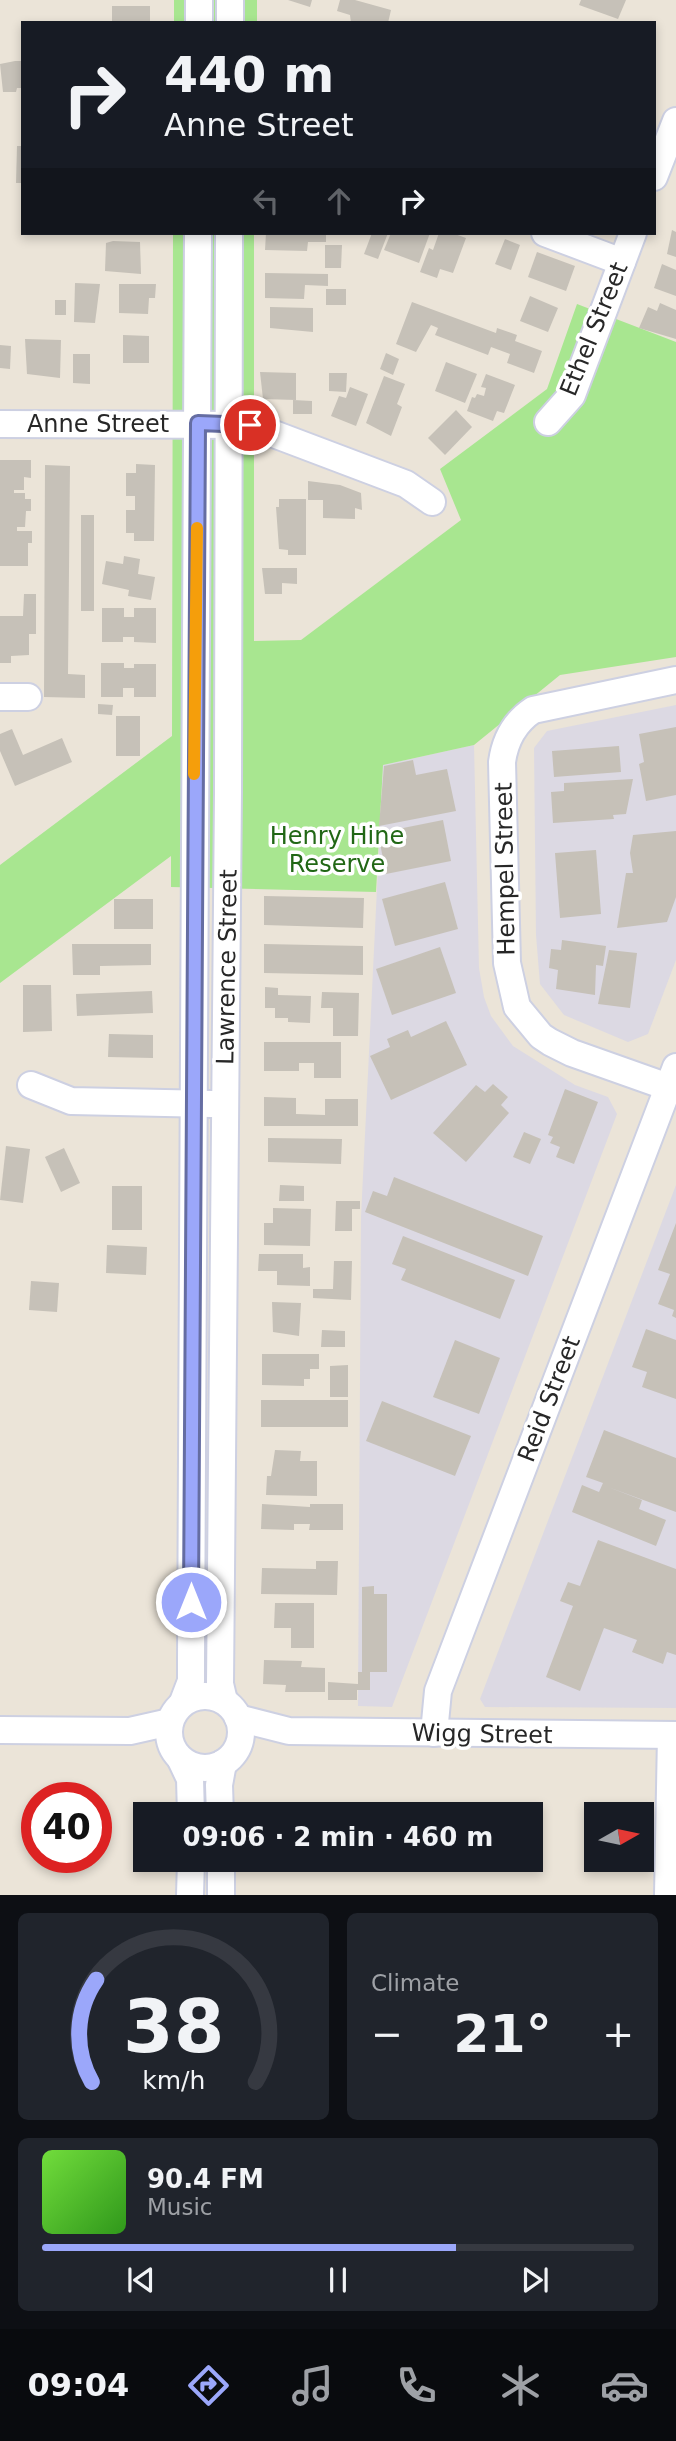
<!DOCTYPE html>
<html lang="en">
<head>
<meta charset="utf-8">
<style>
	:root { --surface:#171b24; --page:#20242c; --text:#f1f3f6; --muted:#9ea1a6; --line:#363941; --accent:#9ba7fa }
	body { margin:0; font-family:"DejaVu Sans",sans-serif; background:var(--page); color:var(--text); height:100vh; display:flex; flex-direction:column; font-size:26px; white-space:nowrap }
	* { box-sizing:border-box; margin:0 }
	p { font-size:23px; color:var(--muted) }
	.icon { flex:none; width:38px; height:38px; fill:none; stroke:currentColor; stroke-width:2; stroke-linecap:round; stroke-linejoin:round }
	.map { position:relative; height:1895px; overflow:hidden }
	.side { display:flex; flex-direction:column; gap:18px; padding:18px; background:#0d0f14; flex:1 }
	.side>* { flex:none }
	.banner { position:absolute; left:21px; top:21px; width:635px; height:214px; border-radius:0px; box-shadow:0 4px 10px #0003; background:#171b24; color:var(--text); overflow:hidden }
	.needle { width:46px; rotate:81deg }
	.controls { position:absolute; left:584px; top:1802px; display:grid; gap:14px }
	.controls a { display:grid; place-items:center; width:70px; height:70px; border-radius:0px; background:var(--surface); box-shadow:0 4px 10px #0003; font-size:35px }
	.speed { position:absolute; left:21px; top:1782px; display:flex; gap:14px; font-size:35px; font-weight:700; text-align:center }
	.speed>* { display:grid; place-content:center; width:91px; height:91px; border-radius:50%; background:var(--surface); box-shadow:0 4px 10px #0003; line-height:1 }
	.speed .limit { border:10px solid #d22; background:#fff; color:#111 }
	.pin { position:absolute; display:grid; place-items:center; width:60px; height:60px; color:#fff; margin:-30px; border:4px solid #fff; border-radius:50%; box-shadow:0 2px 7px #0007 }
	.me { position:absolute; width:77px; margin:-38px; rotate:0deg; stroke-linejoin:round; filter:drop-shadow(0 0 5px #0008) }
	.turn { display:flex; align-items:center; gap:24px; height:147px; padding:0 28px; font-size:32px }
	.turn .icon { width:91px; height:91px; stroke-width:2.5 }
	.turn b { display:block; font-size:49px; line-height:60px }
	.lanes { display:flex; align-items:center; height:66px; padding:0 28px; background:#0003; justify-content:center; gap:35px; direction:ltr }
	.lanes .off { opacity:.35 }
	.big { font-size:52px; font-weight:700; line-height:1.1 }
	.side .card { flex:1; display:flex; flex-direction:column; justify-content:center; gap:10px; min-width:0; padding:0 24px; border-radius:10px; background:var(--page) }
	.side .dial { align-items:center; gap:0 }
	.dial svg { height:182px; overflow:visible; fill:none; stroke:var(--line); stroke-width:7; stroke-linecap:round; text-anchor:middle }
	.dial text { fill:var(--text); stroke:none }
	.song { display:flex; align-items:center; gap:21px }
	.cover { width:84px; height:84px; border-radius:10px; background:linear-gradient(135deg,hsl(100 70% 55%),hsl(110 70% 35%)) }
	.played { height:7px; border-radius:4px; background:linear-gradient(90deg,var(--accent) 70%,var(--line) 70%) }
	.keys { display:flex; justify-content:space-around; direction:ltr }
	.heat { display:flex; justify-content:space-between; align-items:center; font-size:38px; direction:ltr }
	.side .tiles { flex:1; display:grid; gap:18px; grid-template-columns:1fr 1fr }
	.card:last-child { grid-column:span 2 }
	.trip { position:absolute; left:133px; top:1802px; width:410px; height:70px; border-radius:0px; background:var(--surface); box-shadow:0 4px 10px #0003; font-weight:700; line-height:70px; text-align:center }
	.tab-bar { display:flex; height:112px; justify-content:space-around; align-items:center; background:#090b0e; color:var(--muted) }
	.tab-bar .icon { width:49px; height:49px }
	.tab-bar .selected { color:var(--accent) }
	.tab-bar b { font-size:32px; color:var(--text) }
	.map>svg:first-child { display:block }
</style>
</head>
<body>
<div class="map">
<svg width="676" height="1895" viewBox="0 0 676 1895">
	<rect width="100%" height="100%" fill="#ebe4d8"/>
	<!-- industrial -->
	<g fill="#dcd9e3">
		<path d="M676,705V960L648,1034L628,1042L564,1015L540,984L536,935L534,748L547,731Z"/>
		<path d="M474,745L479,968L484,997L491,1016L513,1046L575,1085L608,1097L617,1114L392,1707L358,1706L361,1217L383,765Z"/>
		<path d="M676,1185V1708L485,1707L480,1699Z"/>
	</g>
	<!-- green -->
	<g fill="#a8e690">
		<rect x="174" y="0" width="83" height="23"/>
		<path d="M173,233H254V641L301,640L461,520L440,469L547,389L577,304L676,342V657L560,675L474,745L383,765L376,892L171,887V856L0,983V865L172,736Z"/>
	</g>
	<!-- building -->
	<g fill="#c6c1b8">
		<path d="M288,0H312L310,7Z"/>
		<path d="M340,0H355L391,10L388,23H351L350,15L337,11Z"/>
		<path d="M581,0H626L618,19L579,5Z"/>
		<rect x="112" y="6" width="38" height="17"/>
		<path d="M15,61H23V88H17L16,92H3L0,64Z"/>
		<path d="M17,146H23V183H16Z"/>
		<path d="M672,230L676,232V257L667,254Z"/>
		<path d="M266,233H326V242H308L307,251L265,250Z"/>
		<path d="M372,233H388L378,259L364,254Z"/>
		<path d="M391,233H430L419,263L384,250Z"/>
		<path d="M439,233H452L466,238L453,273L440,269L437,278L420,272L429,248L433,250Z"/>
		<path d="M505,239L520,245L511,270L495,264Z"/>
		<path d="M113,241L140,242L141,274L105,271L106,243Z"/>
		<path d="M325,245H342L341,268H325Z"/>
		<path d="M537,252L575,266L566,291L528,277Z"/>
		<path d="M662,264L676,270V296L654,288Z"/>
		<path d="M265,273L328,274V286L305,285L304,299L265,298Z"/>
		<path d="M75,283L100,284L95,323L74,322Z"/>
		<path d="M119,284H156L155,298H149L148,314L119,313Z"/>
		<rect x="326" y="289" width="20" height="16"/>
		<path d="M530,296L558,308L548,332L520,321Z"/>
		<rect x="55" y="300" width="11" height="15"/>
		<path d="M412,302L496,333L497,328L517,335L515,341L542,351L534,373L507,363L510,354L491,347L488,355L435,335L438,328L431,325L416,352L396,344Z"/>
		<path d="M660,303L676,310V339L639,328L648,307L657,311Z"/>
		<path d="M270,307L313,308V332L270,328Z"/>
		<path d="M123,335L149,336V363H123Z"/>
		<path d="M25,339L61,340L60,378L27,374Z"/>
		<path d="M0,345L11,346L10,369L0,368Z"/>
		<path d="M386,353L399,359L393,375L380,369Z"/>
		<path d="M73,354H90V384L73,383Z"/>
		<path d="M446,362L477,374L465,403L435,391Z"/>
		<path d="M260,372L296,373V400L263,399Z"/>
		<path d="M329,373H347L346,392L329,391Z"/>
		<path d="M486,374L515,385L504,413L497,411L493,421L467,411L472,397L475,398L477,394L484,396L486,388L481,387Z"/>
		<path d="M384,376L405,384L397,404L402,407L391,436L366,423Z"/>
		<path d="M350,387L368,394L356,426L331,416L339,396L346,398Z"/>
		<path d="M293,400L312,401V414H293Z"/>
		<path d="M456,410L472,427L445,455L428,438Z"/>
		<path d="M0,460H31V478L24,477V490H14V493H25V499H31V511H26L25,527H17V531H32V543H28V566H0Z"/>
		<path d="M136,464L155,465L154,541H134V533H126V510H135V496H126V473H136Z"/>
		<path d="M45,465L70,466L68,674L85,675V698L44,697Z"/>
		<path d="M308,481L340,485L361,493L362,510L355,508V519L323,518V500H308Z"/>
		<path d="M279,499H306V555H288V550L279,549L276,507H279Z"/>
		<rect x="81" y="515" width="13" height="96"/>
		<path d="M124,556L140,559L138,574L155,577L151,600L128,596L129,590L102,584L106,561L123,564Z"/>
		<path d="M262,568H297V584L282,583V594H265Z"/>
		<path d="M24,594H36V634H29V655L11,656V663H0V616H23Z"/>
		<path d="M102,608H124V617H134V608H156V643L134,642V637H123V642H102Z"/>
		<path d="M101,663H124V668H134V664H156V697H134V688H123V697H101Z"/>
		<path d="M98,704L113,705L112,715L98,714Z"/>
		<rect x="116" y="716" width="24" height="40"/>
		<path d="M676,727V795L646,801L639,764L644,762L639,734Z"/>
		<path d="M12,729L23,755L62,738L72,762L15,786L0,751V734Z"/>
		<path d="M619,746L621,772L554,777L552,751Z"/>
		<path d="M413,760L416,775L447,769L456,811L379,826L384,766Z"/>
		<path d="M633,779L626,814L613,815L614,819L553,823L551,792L564,791V783Z"/>
		<path d="M443,820L451,861L386,874L378,833Z"/>
		<path d="M676,831V897L667,922L617,928L626,873H633L630,853L633,835Z"/>
		<path d="M596,850L601,914L560,918L555,853Z"/>
		<path d="M445,882L458,929L395,946L382,899Z"/>
		<path d="M264,896L364,898L363,928L264,925Z"/>
		<rect x="114" y="899" width="39" height="30"/>
		<path d="M562,940L606,946L603,966L596,965L595,995L556,989L558,970L549,968L551,949L561,950Z"/>
		<path d="M72,944H151V965L100,966V975H73Z"/>
		<path d="M264,944L363,946V975L264,973Z"/>
		<path d="M440,947L456,993L392,1015L376,969Z"/>
		<path d="M609,950L637,953L630,1008L598,1004Z"/>
		<path d="M23,985H51L52,1031L23,1032Z"/>
		<path d="M265,987L278,988V995L311,996L310,1023L288,1022V1018H275V1008H265Z"/>
		<path d="M152,991L153,1013L77,1016L76,994Z"/>
		<path d="M322,992L359,993L358,1036H333V1008H321Z"/>
		<path d="M446,1021L467,1065L391,1100L370,1056L390,1047L387,1039L408,1030L411,1037Z"/>
		<path d="M109,1034L153,1035V1058L108,1057Z"/>
		<path d="M264,1042H341V1078H314V1063H299V1071H264Z"/>
		<path d="M493,1084L508,1097L501,1105L509,1113L466,1162L433,1133L476,1085L485,1092Z"/>
		<path d="M565,1089L598,1102L574,1164L556,1157L560,1147L550,1143L553,1137L548,1135Z"/>
		<path d="M264,1097L296,1098V1114L325,1115V1099H358V1126H264Z"/>
		<path d="M524,1132L541,1139L530,1164L513,1157Z"/>
		<path d="M268,1138L342,1139L341,1164L268,1162Z"/>
		<path d="M6,1146L30,1149L23,1203L0,1200Z"/>
		<path d="M64,1148L80,1183L61,1192L45,1157Z"/>
		<path d="M394,1177L543,1236L528,1276L365,1212L373,1191L387,1196Z"/>
		<path d="M280,1185L304,1186V1201H279Z"/>
		<rect x="112" y="1186" width="30" height="44"/>
		<path d="M336,1201H360V1209H352V1231H335Z"/>
		<path d="M273,1208L311,1209L310,1246L264,1245V1223H273Z"/>
		<path d="M676,1223V1318L672,1316L674,1310L658,1304L670,1274L658,1270Z"/>
		<path d="M403,1236L515,1280L500,1319L401,1280L406,1269L392,1264Z"/>
		<path d="M107,1245L147,1247L146,1275L106,1273Z"/>
		<path d="M259,1254H303V1268L310,1267V1286L277,1285V1271H258Z"/>
		<path d="M334,1261H352L351,1300L313,1298V1289H333Z"/>
		<path d="M31,1281L59,1283L57,1312L29,1310Z"/>
		<path d="M272,1302L301,1303L299,1336L273,1332Z"/>
		<path d="M646,1329L676,1340V1399L642,1387L647,1372L632,1367Z"/>
		<path d="M322,1330L345,1331V1347H321Z"/>
		<path d="M455,1340L500,1358L479,1414L433,1397Z"/>
		<path d="M262,1354H319V1369H310V1379H304V1386L262,1385Z"/>
		<path d="M348,1365V1397H330V1366Z"/>
		<rect x="261" y="1400" width="87" height="27"/>
		<path d="M382,1401L471,1436L455,1476L366,1441Z"/>
		<path d="M604,1430L676,1458V1512L608,1487L642,1500L639,1509L666,1520L656,1546L572,1512L582,1485L599,1492L603,1483L586,1477Z"/>
		<path d="M275,1450L301,1451L300,1461H317V1496L266,1495L267,1476H271Z"/>
		<path d="M262,1504L310,1507V1504H343V1530H309L310,1524H294V1530L261,1529Z"/>
		<path d="M598,1540L676,1569V1655L667,1652L663,1664L632,1652L637,1640L604,1628L580,1691L546,1677L573,1606L560,1601L568,1582L580,1586Z"/>
		<path d="M316,1561H338L337,1595L261,1594L262,1568L316,1569Z"/>
		<path d="M374,1586V1594H387V1672H370V1690H357V1700H328V1682L358,1684V1672H362V1587Z"/>
		<path d="M275,1603H314V1648H291V1628H274Z"/>
		<path d="M264,1660L302,1661L301,1667L325,1668V1692H285L286,1685L263,1684Z"/>
	</g>
	<g fill="none" stroke-linecap="round" stroke-linejoin="round">
		<defs>
			<g id="minor">
				<path d="M199,0V23"/>
				<path d="M230,0V23"/>
				<path d="M654,177L676,121"/>
				<path d="M545,233L622,262"/>
				<path d="M548,422L572,395L633,233"/>
				<path d="M0,424L250,425L406,484L432,502"/>
				<path d="M0,697H28"/>
				<path d="M31,1085L71,1101L212,1104"/>
				<path d="M668,1087L572,1053L550,1042L541,1036L517,1007L507,963L502,762C505,740 515,722 533,710L676,680"/>
				<circle cx="205" cy="1732" r="36"/>
				<path d="M224,1701L220,1684L228,792L229,233"/>
				<path d="M183,1702L191,1681V1661L198,233"/>
				<path d="M238,1718L289,1731L676,1735"/>
				<path d="M0,1730L130,1731L170,1722"/>
				<path d="M434,1733L438,1691L676,1067"/>
				<path d="M181,1760L190,1779L191,1815"/>
				<path d="M220,1815L219,1785L223,1763"/>
				<path d="M221,1860V1895"/>
				<path d="M190,1895L191,1860"/>
				<path d="M668,1895L671,1735"/>
			</g>
		</defs>
		<!-- minor casing -->
		<use href="#minor" stroke="#cdd0e2" stroke-width="30"/>
		<!-- minor -->
		<use href="#minor" stroke="#fff" stroke-width="26"/>
	</g>
	<g fill="none" stroke-linecap="round" stroke-linejoin="round">
		<defs>
			<path id="route" d="M191,1602L198,423L250,425"/>
		</defs>
		<!-- route casing -->
		<use href="#route" stroke="#656da2" stroke-width="18"/>
		<!-- route -->
		<use href="#route" stroke="#9ba7fa" stroke-width="12"/>
		<!-- slow -->
		<path stroke="#f59e0b" stroke-width="12" d="M194,774L197,528"/>
	</g>
	<g text-anchor="middle" dominant-baseline="central" stroke-width="7" stroke-linejoin="round" paint-order="stroke">
		<!-- street labels -->
		<g font-size="24" fill="#272727" stroke="#fff">
			<text transform="translate(594 329) rotate(-68)">Ethel Street</text>
			<text x="98" y="424">Anne Street</text>
			<text transform="translate(505 869) rotate(-91)">Hempel Street</text>
			<text transform="translate(227 967) rotate(-89)">Lawrence Street</text>
			<text transform="translate(549 1399) rotate(-69)">Reid Street</text>
			<text transform="translate(482 1734) rotate(1)">Wigg Street</text>
		</g>
		<!-- park labels -->
		<g font-size="24" fill="#216715" stroke="#fff">
			<text x="337" y="836">Henry Hine<tspan x="337" dy="28">Reserve</tspan></text>
		</g>
	</g>
</svg>
<div class="controls">
<a><svg class="needle" viewBox="-14 -14 28 28"><path d="M0-13l5 13h-10z" fill="#e53935"/><path d="M0 13l5-13h-10z" fill="#9ea1a6"/></svg></a>
</div>
<div class="speed"><div class="limit">40</div></div>
<div class="pin" style="left:250px;top:425px;background:#d93025"><svg class="icon" aria-label="arrive" viewBox="0 0 24 24"><path d="M6 21V4h12l-3 4 3 4H6"/></svg></div>
<svg class="me" style="left:191px;top:1602px" viewBox="-20 -20 40 40"><circle r="17" fill="#9ba7fa" stroke="#fff" stroke-width="3"/><path d="M0-11L8 9 0 5-8 9z" fill="#fff"/></svg>
<div class="trip">09:06 · 2 min · 460 m</div>
<div class="banner">
<div class="turn"><svg class="icon" aria-label="right" viewBox="0 0 24 24"><path d="M7 20v-9h11M14 6l5 5-5 5"/></svg><div><b>440 m</b>Anne Street</div></div>
<div class="lanes"><svg class="icon off" aria-label="left" viewBox="0 0 24 24"><path d="M17 20v-9H6M10 6l-5 5 5 5"/></svg><svg class="icon off" aria-label="ahead" viewBox="0 0 24 24"><path d="M12 20V5M6 11l6-6 6 6"/></svg><svg class="icon" aria-label="right" viewBox="0 0 24 24"><path d="M7 20v-9h11M14 6l5 5-5 5"/></svg></div>
</div>
</div>
<section class="side">
<div class="tiles">
<div class="card dial"><svg viewBox="0 0 100 80">
<path d="M14 69A42 42 0 1 1 86 69"/>
<path d="M14 69A42 42 0 0 1 16 24" stroke="#9ba7fa"/>
<text x="50" y="56" font-size="32" font-weight="700">38</text>
<text x="50" y="72" font-size="11">km/h</text>
</svg></div>
<div class="card"><p>Climate</p>
<div class="heat"><a>−</a><b class="big">21°</b><a>+</a></div>
</div>
<div class="card">
<div class="song"><i class="cover"></i><div><b>90.4 FM</b><p>Music</p></div></div>
<div class="played"></div>
<div class="keys"><svg class="icon" aria-label="previous" viewBox="0 0 24 24"><path d="M18 5L8 12l10 7zM5 5v14"/></svg><svg class="icon" aria-label="pause" viewBox="0 0 24 24"><path d="M8 5v14M16 5v14"/></svg><svg class="icon" aria-label="next" viewBox="0 0 24 24"><path d="M6 5l10 7-10 7zM19 5v14"/></svg></div>
</div>
</div>
</section>
<nav class="tab-bar">
<b>09:04</b>
<svg class="icon selected" aria-label="directions" viewBox="0 0 24 24"><path d="M12 3l9 9-9 9-9-9zM9 14v-3h6M13 9l2 2-2 2"/></svg>
<svg class="icon" aria-label="music" viewBox="0 0 24 24"><path d="M9 18V5l10-2v13"/><circle cx="6" cy="18" r="3"/><circle cx="16" cy="16" r="3"/></svg>
<svg class="icon" aria-label="phone" viewBox="0 0 24 24"><path d="M5 4h4l2 5-3 2q2 4 5 5l2-3 5 2v4C11 20 4 13 5 4z"/></svg>
<svg class="icon" aria-label="climate" viewBox="0 0 24 24"><path d="M12 3v18M4 7l16 10M4 17L20 7"/></svg>
<svg class="icon" aria-label="car" viewBox="0 0 24 24"><path d="M5 17H2v-5l4-1 3-4h7l3 4 3 1v5h-3M9 17h6M6 11h13"/><circle cx="7" cy="17" r="2"/><circle cx="17" cy="17" r="2"/></svg>
</nav>
</body>
</html>
